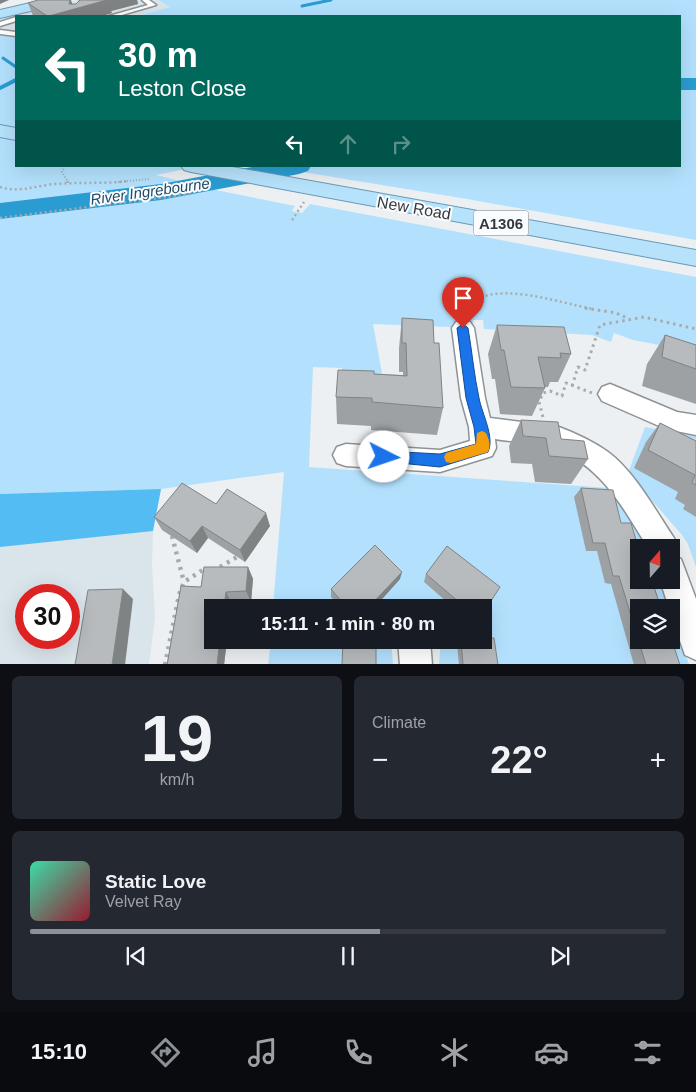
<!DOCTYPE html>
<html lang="en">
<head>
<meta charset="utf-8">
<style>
	:root { --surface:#171b24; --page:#242831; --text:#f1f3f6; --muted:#9ea1a6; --line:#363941; --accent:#8c9099 }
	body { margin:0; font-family:Helvetica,sans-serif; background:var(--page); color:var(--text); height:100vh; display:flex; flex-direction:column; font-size:19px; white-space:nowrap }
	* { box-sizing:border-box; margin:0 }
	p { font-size:16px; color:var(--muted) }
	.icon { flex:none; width:28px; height:28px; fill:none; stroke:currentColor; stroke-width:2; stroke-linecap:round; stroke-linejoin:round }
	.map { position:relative; height:664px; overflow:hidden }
	.panel { display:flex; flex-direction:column; gap:12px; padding:12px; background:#0d0f14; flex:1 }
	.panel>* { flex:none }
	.guide { position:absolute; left:15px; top:15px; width:666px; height:152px; border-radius:0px; box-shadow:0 5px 20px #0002; background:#00695c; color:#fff; overflow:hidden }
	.needle { width:32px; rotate:20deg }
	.buttons { position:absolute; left:630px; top:539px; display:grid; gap:10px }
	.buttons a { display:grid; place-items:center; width:50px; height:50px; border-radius:0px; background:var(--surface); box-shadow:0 5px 20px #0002; font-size:25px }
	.speed { position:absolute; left:15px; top:584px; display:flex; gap:10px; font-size:25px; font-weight:700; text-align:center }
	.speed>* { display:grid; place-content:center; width:65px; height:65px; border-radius:50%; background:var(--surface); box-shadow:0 5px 20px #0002; line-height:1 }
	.speed .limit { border:8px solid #d22; background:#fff; color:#111 }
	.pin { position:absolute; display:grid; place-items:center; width:42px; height:42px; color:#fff; margin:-51px -21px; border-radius:50% 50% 50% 0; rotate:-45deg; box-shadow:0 0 5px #0007 }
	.pin .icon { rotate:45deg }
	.me { position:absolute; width:55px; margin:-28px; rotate:94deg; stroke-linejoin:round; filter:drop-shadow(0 0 4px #0008) }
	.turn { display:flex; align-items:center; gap:18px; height:105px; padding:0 20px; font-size:22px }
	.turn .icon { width:65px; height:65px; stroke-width:2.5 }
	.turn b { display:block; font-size:35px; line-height:42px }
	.lanes { display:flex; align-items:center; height:48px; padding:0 20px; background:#0003; justify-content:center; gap:25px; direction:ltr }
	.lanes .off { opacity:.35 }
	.big { font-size:38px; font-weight:800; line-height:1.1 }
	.panel .tile { flex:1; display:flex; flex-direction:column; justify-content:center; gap:8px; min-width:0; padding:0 18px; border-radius:8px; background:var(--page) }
	.panel .dial { align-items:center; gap:0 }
	.dial b { font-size:65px; line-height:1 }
	.song { display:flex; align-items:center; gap:15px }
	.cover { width:60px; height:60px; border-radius:8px; background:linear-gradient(135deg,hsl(160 70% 55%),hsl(350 70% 35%)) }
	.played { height:5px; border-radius:2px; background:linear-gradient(90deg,var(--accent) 55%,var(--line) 55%) }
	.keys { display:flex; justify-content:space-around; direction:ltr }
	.heat { display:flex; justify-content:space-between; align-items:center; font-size:28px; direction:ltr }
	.panel .tiles { flex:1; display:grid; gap:12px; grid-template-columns:1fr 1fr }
	.tile:last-child { grid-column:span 2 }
	.trip { position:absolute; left:204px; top:599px; width:288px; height:50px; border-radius:0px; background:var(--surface); box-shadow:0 5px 20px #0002; font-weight:800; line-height:50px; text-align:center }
	.tabs { display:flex; height:80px; justify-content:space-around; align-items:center; background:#090b0e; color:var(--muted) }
	.tabs .icon { width:35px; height:35px }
	.tabs .active { color:var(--accent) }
	.tabs b { font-size:22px; color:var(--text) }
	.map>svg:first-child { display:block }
</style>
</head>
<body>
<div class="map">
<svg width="696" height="665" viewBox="0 0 696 665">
	<rect width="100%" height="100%" fill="#ecf0f2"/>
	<!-- built -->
	<g fill="#dae4eb" fill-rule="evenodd">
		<path d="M77,0H158L170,7L138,16H16V37L0,35V19Z"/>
		<path d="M161,489L153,531L152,564L155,618L149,664H0V494ZM26,595H69V638H26Z"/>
	</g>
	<!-- green -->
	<g fill="#b3e1fd">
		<path d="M158,0H696V240L467,199L266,166H680V16H138L170,7Z"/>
		<path d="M0,35L16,37V166H200L156,175L216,190L295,206L292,211L302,213L310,204L696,277V352L633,340L614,333L611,342L592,335L484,329L483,320H473L474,328L373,324L383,379L341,377L342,368L313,367L309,467L609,488L643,534L648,547L639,548V580H659L669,607L639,608V640H671V615L689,664H439L441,640H482V608H424L417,605L399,608L273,607L284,472L161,489L0,494Z"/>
		<path d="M645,427L696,436V567L688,544L682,535L628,473Z"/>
		<path d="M271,640H391L393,664L268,665Z"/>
	</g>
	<!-- forest -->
	<path fill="#52bcf3" d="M161,489L153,531L0,547V494Z"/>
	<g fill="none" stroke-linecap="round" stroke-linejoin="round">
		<!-- stream-far1 -->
		<g stroke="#2a9cd1" stroke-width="3">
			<path d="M302,6L331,0"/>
			<path d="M3,58L16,67"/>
			<path d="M13,81L16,80"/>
		</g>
		<!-- stream -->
		<path stroke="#2a9cd1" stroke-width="4" d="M0,88L16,80"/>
		<!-- river -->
		<g fill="#2a9cd1" fill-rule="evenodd">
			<rect x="680" y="78" width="16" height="12"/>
			<path d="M257,166H311L308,171L299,174L161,200L0,219V203L161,184Z"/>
		</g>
		<defs>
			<g id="lane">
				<path d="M142,0H149L156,5L118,16H109L148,5Z"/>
				<path d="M16,17V21L0,26V22Z"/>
				<path d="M0,30L16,32V36L0,34Z"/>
			</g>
			<g id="street">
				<path d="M463,320L470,322L474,328L485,398L490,418L559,427C575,433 594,442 608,452C635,472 655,510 674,538L678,548L675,556L681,559L696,599V660L685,655L671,615V608H669L660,580H671V548H648C624,509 601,465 555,449C540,443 511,442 495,439L496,448L492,456L440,472L346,466L337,463L333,455L337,447L346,444L440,450L470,441L469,427L461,398L452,328L456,322Z"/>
				<path d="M610,384L677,412L696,415V435L666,429L602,401L598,394L602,387Z"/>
				<path d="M398,640H430L432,665H400Z"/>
			</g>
			<g id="primary">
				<path d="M43,0H68L66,3L0,18V10Z"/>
				<path d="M0,125L16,128V140L0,137Z"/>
				<path d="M181,166H227L696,250V266L191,172L184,170Z"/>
			</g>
		</defs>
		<!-- lane casing -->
		<use href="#lane" stroke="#8f9395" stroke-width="3"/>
		<!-- street casing -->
		<use href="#street" stroke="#8f9395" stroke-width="3"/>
		<!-- primary casing -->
		<use href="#primary" stroke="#6999b5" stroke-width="2"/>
		<!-- path-far3 -->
		<g stroke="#a8abac" stroke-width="2" stroke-dasharray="1 2" stroke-linecap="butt">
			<path d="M65,166L62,172L68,182"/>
			<path d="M118,182L149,179"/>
		</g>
		<!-- path-far2 -->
		<g stroke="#a8abac" stroke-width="2.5" stroke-dasharray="2 3" stroke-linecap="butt">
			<path d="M67,181L68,183"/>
			<path d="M0,187C19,193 35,186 54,184C79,182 104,184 129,181"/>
			<path d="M0,218L191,194L204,190L209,184"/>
			<path d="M292,220L304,202"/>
			<path d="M465,309C489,277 559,303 593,309"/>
		</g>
		<!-- path-far1 -->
		<g stroke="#a8abac" stroke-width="3" stroke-dasharray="2.5 4" stroke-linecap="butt">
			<path d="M585,308L616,313L629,319"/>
			<path d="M462,313L466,308"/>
			<path d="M572,386L578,367L585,370L600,325L644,317L696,329"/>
			<path d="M543,417L539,402L543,393L550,391L562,396L566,383L592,393"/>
		</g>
		<!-- path -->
		<g stroke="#a8abac" stroke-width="4.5" stroke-dasharray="3 5" stroke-linecap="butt">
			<path d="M172,536L184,582"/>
			<path d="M220,567L237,557"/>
			<path d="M165,665L179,595L184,582L206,568"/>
		</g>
		<!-- lane -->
		<use href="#lane" fill="#fff" fill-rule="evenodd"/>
		<!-- street -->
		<use href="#street" fill="#fff" fill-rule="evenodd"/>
		<!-- primary -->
		<use href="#primary" fill="#b6e2fb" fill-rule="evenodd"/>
	</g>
	<!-- wall -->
	<g fill="#9da1a3">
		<path d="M78,0H137L138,4L111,11L112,13L102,16H33L28,3L76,4L79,1Z"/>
		<path d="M402,318L434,343L443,408L437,435L371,430V426L337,424L336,397L374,374L403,375V372H399V348Z"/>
		<path d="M497,325L571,354L558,382H550L548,387H544L545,388L532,416L500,414L495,379H492L488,354Z"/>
		<path d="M665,335L696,345V404L642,386L647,364Z"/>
		<path d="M521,420L561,439L588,459L571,484L535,482L532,464L511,463L509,446Z"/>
		<path d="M660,423L696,441V517L683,509L685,505L675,499L678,492L634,468L646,442Z"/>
		<path d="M581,488L621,523L639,580L680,665H634L611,584L605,583L597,551H586L574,497Z"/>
		<path d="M216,504L270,526L245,562L208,538L197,553L162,530L154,517Z"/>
		<path d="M204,567H248L253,579L251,602H231V608H212V640H227L224,665H167L181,586L201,587Z"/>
		<path d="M426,574L482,608H454L424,582Z"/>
		<path d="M400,579L374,608H341L331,597V589Z"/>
		<path d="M459,640H482L498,665H459L457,644Z"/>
	</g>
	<!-- shaded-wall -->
	<g fill="#808384">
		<path d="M0,0H9L0,4Z"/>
		<path d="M70,0H71L74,9L105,0H137L138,4L111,11L112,13L102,16H49L69,4Z"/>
		<path d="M266,513L270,526L245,562L240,550Z"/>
		<path d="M202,526L208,538L197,553L190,541Z"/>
		<path d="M248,567L253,579L251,602L246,591Z"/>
		<path d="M402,572L400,579L374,608H368Z"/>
		<path d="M123,589L133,599L125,665H112Z"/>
		<path d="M226,592L231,602V608H224Z"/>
		<path d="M220,640H227L224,665H217Z"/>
	</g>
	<!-- building -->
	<g fill="#b7bbbd" stroke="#808384">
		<path d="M38,0H70L69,4H76L80,0H107L49,16H47L28,3Z"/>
		<path d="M402,318L433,320L434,343H439L443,408L372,402V398L336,397L338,370L374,371V374L407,376L406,343H402Z"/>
		<path d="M497,325L564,327L571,354L560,353L561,358L538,357L545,388L511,387L504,350H501Z"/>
		<path d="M665,335L696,345V369L662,357Z"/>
		<path d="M521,420L558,422L561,439L584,441L588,459L549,456L546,438L523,436Z"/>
		<path d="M660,423L696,441V485L692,483L695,475L648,450Z"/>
		<path d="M182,483L216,504L227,489L266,513L240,550L202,526L190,541L154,517Z"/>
		<path d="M581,488L613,490L621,523H631L639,550V580H648L649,584H653L661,608H639V640H671V638L680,665H646L619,576H613L605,543H593Z"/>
		<path d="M375,545L402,572L368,608H347L331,589Z"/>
		<path d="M447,546L500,587L482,615V608H466L426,574Z"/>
		<path d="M204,567H248L246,591L226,592L224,608H212V640H220L217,665H167L181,586L201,587Z"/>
		<path d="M123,589L112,665H75L88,590Z"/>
		<path d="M482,638H494L498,665H463L461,640H482Z"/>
		<path d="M343,640H376V665H342Z"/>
	</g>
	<!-- route -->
	<path fill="#1a73e8" stroke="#114b97" d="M463,324L468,328C472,351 474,375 479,398C482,414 495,437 488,452L440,467L379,461L377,457L379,453L384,451L440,454L476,444L474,427L466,398L457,328Z"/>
	<!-- slow -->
	<path fill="#f59e0b" d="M482,431L486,433C489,439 491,446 488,452L451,463L446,462L444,457L446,453L476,444L477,433Z"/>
	<g text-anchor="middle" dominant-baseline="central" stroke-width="4" stroke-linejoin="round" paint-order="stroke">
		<!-- far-water labels -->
		<g font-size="15" font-style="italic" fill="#224d65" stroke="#fafdff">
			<text transform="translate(150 191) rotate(-8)">River Ingrebourne</text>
		</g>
		<!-- shield labels -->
		<rect fill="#fafdff" stroke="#717274" stroke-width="1" x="473.5" y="210.5" width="55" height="25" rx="4"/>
		<g font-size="15" font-weight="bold" fill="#363738">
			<text x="501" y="223">A1306</text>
		</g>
		<!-- street labels -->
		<g font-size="16" fill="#363738" stroke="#fafdff">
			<text transform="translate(414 208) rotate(10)">New Road</text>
		</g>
	</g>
</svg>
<div class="buttons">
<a><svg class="needle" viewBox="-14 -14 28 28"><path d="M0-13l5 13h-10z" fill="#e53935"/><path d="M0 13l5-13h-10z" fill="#9ea1a6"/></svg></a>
<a><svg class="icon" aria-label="layers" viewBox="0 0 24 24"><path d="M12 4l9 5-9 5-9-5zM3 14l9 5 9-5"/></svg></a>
</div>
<div class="speed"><div class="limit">30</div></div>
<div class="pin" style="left:463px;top:328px;background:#d93025"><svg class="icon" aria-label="arrive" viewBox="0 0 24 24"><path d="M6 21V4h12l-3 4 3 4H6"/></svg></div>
<svg class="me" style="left:384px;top:457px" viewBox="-20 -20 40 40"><circle r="19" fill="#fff"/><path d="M0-13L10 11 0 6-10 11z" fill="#1a73e8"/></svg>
<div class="trip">15:11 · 1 min · 80 m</div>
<div class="guide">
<div class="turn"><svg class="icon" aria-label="left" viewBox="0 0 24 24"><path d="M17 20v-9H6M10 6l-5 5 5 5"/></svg><div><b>30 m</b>Leston Close</div></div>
<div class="lanes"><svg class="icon" aria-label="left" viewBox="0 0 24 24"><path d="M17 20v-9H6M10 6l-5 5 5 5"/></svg><svg class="icon off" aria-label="ahead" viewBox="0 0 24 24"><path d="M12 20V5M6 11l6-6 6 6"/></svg><svg class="icon off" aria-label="right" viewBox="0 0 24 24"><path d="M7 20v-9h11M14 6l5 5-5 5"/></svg></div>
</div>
</div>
<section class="panel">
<div class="tiles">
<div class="tile dial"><b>19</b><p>km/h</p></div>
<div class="tile"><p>Climate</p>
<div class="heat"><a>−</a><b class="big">22°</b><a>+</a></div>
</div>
<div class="tile">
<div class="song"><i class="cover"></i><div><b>Static Love</b><p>Velvet Ray</p></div></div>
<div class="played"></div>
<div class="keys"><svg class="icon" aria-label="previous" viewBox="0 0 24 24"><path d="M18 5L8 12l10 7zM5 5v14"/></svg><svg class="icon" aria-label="pause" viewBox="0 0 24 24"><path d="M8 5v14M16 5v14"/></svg><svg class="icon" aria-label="next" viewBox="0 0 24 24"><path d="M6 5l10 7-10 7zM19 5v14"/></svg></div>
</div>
</div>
</section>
<nav class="tabs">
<b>15:10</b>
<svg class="icon active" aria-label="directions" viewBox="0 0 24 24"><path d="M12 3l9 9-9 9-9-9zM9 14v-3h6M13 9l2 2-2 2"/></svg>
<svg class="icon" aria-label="music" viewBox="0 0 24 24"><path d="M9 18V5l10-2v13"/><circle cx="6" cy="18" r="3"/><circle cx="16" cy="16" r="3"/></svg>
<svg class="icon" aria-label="phone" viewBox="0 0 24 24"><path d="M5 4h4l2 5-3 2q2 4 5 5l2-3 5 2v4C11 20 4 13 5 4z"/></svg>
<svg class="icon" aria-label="climate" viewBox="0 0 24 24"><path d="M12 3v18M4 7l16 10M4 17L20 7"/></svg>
<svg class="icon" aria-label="car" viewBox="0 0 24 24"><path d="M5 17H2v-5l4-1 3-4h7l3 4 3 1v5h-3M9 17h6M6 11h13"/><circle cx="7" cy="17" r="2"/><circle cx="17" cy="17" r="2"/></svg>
<svg class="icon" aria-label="filters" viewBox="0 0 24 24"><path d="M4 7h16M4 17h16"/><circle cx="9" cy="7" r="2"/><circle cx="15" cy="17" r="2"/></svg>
</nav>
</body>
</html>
